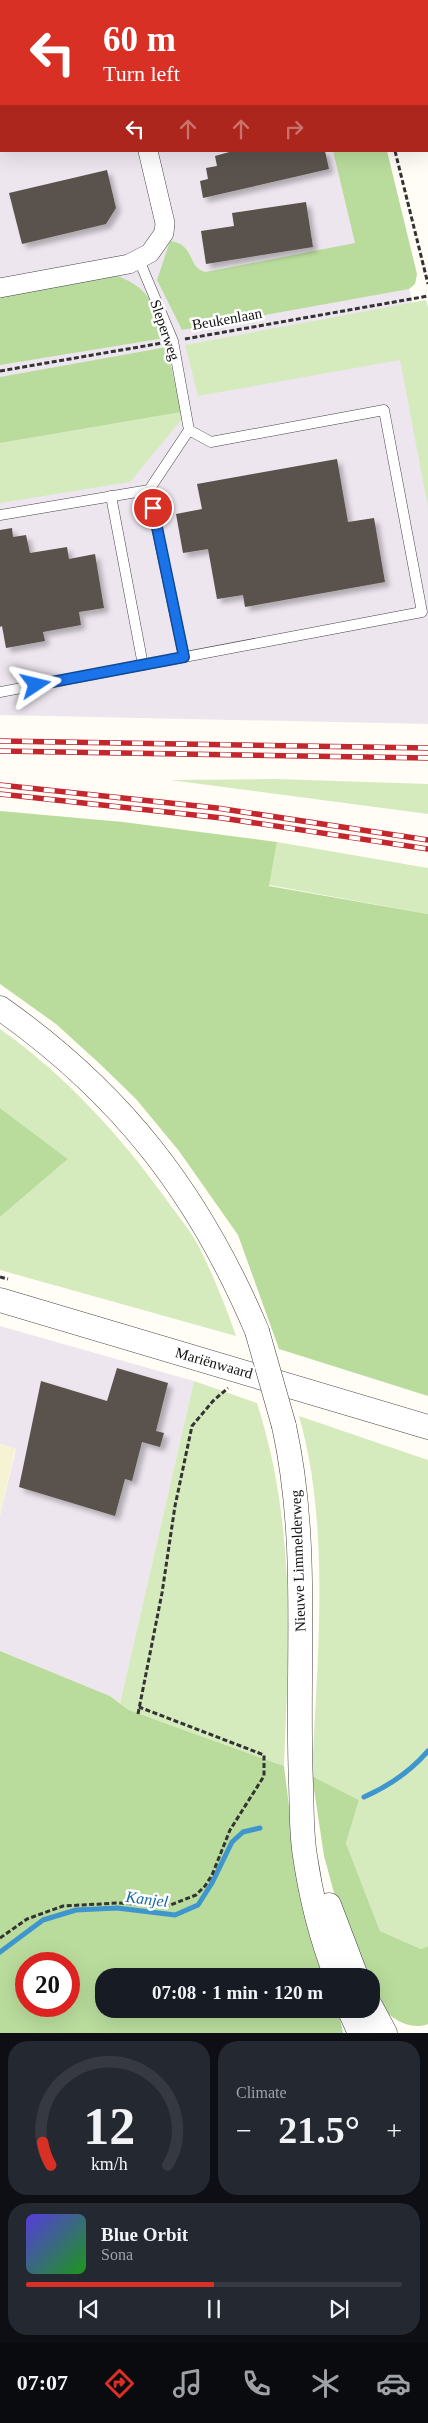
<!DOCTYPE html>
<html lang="en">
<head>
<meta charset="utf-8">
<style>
	:root { --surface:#171b24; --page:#242831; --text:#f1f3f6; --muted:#9ea1a6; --line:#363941; --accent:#d93025 }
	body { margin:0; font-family:"Times New Roman",serif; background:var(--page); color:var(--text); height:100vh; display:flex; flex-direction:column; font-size:19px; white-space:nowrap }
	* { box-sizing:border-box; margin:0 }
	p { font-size:16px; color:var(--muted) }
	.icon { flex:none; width:28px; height:28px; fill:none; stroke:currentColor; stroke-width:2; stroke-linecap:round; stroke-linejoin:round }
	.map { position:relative; height:2033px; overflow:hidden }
	.side { display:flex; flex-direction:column; gap:8px; padding:8px; background:#0d0f14; flex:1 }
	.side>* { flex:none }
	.hud { position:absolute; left:0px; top:0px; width:429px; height:152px; box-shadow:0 5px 20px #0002; background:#d93025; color:#fff; overflow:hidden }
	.speed { position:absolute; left:15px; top:1952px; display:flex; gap:10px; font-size:25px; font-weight:700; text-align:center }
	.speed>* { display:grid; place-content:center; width:65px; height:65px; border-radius:50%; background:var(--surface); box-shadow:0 5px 20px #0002; line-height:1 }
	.speed .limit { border:8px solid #d22; background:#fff; color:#111 }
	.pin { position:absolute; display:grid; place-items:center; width:42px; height:42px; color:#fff; margin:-21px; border:2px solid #fff; border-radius:50%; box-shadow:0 1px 5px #0007 }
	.me { position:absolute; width:55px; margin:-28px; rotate:80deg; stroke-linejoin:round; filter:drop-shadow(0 0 4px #0008) }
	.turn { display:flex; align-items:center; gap:18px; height:105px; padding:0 20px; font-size:22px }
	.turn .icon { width:65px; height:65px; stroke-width:2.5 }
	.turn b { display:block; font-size:35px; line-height:42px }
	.lanes { display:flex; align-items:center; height:48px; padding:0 20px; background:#0003; justify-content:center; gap:25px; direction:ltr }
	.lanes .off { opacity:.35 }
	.big { font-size:38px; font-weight:700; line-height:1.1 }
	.side .card { flex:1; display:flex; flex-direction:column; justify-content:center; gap:8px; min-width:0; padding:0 18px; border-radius:20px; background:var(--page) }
	.side .dial { align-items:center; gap:0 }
	.dial svg { height:130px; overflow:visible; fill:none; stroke:var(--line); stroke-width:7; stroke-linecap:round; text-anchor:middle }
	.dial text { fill:var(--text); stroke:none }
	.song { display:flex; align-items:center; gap:15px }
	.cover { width:60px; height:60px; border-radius:8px; background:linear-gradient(135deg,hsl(250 70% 55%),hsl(120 70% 35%)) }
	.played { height:5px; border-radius:2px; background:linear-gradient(90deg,var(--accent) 50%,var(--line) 50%) }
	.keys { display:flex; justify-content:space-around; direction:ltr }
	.heat { display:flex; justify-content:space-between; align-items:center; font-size:28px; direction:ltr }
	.side .tiles { flex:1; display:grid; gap:8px; grid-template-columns:1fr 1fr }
	.card:last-child { grid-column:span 2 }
	.trip { position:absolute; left:95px; top:1968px; width:285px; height:50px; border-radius:20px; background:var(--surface); box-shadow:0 5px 20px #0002; font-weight:700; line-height:50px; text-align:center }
	.tabs { display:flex; height:80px; justify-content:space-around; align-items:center; background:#090b0e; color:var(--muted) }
	.tabs .icon { width:35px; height:35px }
	.tabs .current { color:var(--accent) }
	.tabs b { font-size:22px; color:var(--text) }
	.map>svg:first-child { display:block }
</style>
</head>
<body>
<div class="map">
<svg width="428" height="2033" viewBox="0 0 428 2033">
	<defs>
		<filter id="shadow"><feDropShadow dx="4.5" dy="4.5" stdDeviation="2.5" flood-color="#0004"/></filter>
	</defs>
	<rect width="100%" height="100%" fill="#fffdf5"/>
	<!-- industrial -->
	<g fill="#eee6ef">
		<path d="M0,0H345L1,1V151H380L428,377V724L0,715Z"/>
		<path d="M0,1326L194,1381L120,1703L110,1696L0,1651V1515L16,1449L0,1444Z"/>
	</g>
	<!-- farmland -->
	<path fill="#f6f3d4" d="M0,1444L17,1449L15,1450L0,1515Z"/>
	<!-- green -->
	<g fill="#d5ebbd">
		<path d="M426,300L428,307V507L400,360L198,396L185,345Z"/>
		<path d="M181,412L182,419L130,482L0,503V443Z"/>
		<path d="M276,779L428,784V814L170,780Z"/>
		<path d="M277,842L428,868V914L269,885Z"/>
		<path d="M0,1029C65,1075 119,1134 166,1199C177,1215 191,1231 200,1249C214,1277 226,1307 236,1336L0,1270V1217L68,1159L0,1108Z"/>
		<path d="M194,1381L257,1403C296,1525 289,1640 284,1766L129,1710L120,1703Z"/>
		<path d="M299,1416L428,1460V1946L421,1949L380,1931L346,1843L359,1800L312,1776C317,1661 331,1527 299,1416Z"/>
	</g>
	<!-- forest -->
	<g fill="#b9dc9c" fill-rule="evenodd">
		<path d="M333,151H387L417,274L415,284L409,289L182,330L157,280L170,241C196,244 187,269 206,272L355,243Z"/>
		<path d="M118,276C152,290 153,305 165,338L0,365V296Z"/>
		<path d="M167,347L181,412L0,443V377Z"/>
		<path d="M0,811L123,822L277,842L269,886L428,914V1396L279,1349L238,1235L179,1151L136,1099L100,1064L56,1024L0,984Z"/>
		<path d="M0,1108L68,1159L0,1217Z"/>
		<path d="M0,1651L110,1696L129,1710L284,1766L296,1863L327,1976H104V2009H338L343,2033H0ZM26,1964H69V2006H26Z"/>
		<path d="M312,1776L359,1800L346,1843L380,1931L421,1949L428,1946V2024C406,2033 380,2011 372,1992C370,1987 371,1981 371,1976H365L345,1933L324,1856Z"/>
	</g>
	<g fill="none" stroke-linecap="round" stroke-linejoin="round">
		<!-- stream -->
		<g stroke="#3f96cf" stroke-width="5">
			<path d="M364,1797C389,1786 410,1772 428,1751"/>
			<path d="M0,1952L43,1920L76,1910L117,1908L175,1915L198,1905L212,1883L232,1842L243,1832L260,1828"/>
		</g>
	</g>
	<!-- building -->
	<g fill="#5a524d" filter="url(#shadow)">
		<path d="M233,151H325L329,169L203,198L200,181L208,179L206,168L217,166L215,156Z"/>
		<path d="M107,170L116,208L106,224L22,244L9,193Z"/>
		<path d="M306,202L313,247L206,264L201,231L234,226L232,213Z"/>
		<path d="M337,459L348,522L374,518L385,582L245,607L243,595L217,599L208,549L183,553L176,514L202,509L197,484Z"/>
		<path d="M12,528L13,537L26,535L30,553L67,547L69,559L95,554L104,608L79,612L81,625L43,632L45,641L6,648L2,626L0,627V530Z"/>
		<path d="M117,1368L168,1383L156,1431L164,1433L160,1447L142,1442L132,1481L125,1479L115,1516L19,1487L41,1381L107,1401Z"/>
	</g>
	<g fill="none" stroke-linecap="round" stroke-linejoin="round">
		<defs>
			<g id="service">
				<path d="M149,490L184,657"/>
				<path d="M111,496L143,665"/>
				<path d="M0,515L149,490L189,430L173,341L139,260"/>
				<path d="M0,692L422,612L384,410L211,442L189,430"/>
			</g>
			<g id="minor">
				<path d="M113,0V1"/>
				<path d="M0,288L129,264L150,253L164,233L165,223L148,151"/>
			</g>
			<g id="tertiary">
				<path d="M0,1008C122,1094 199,1194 257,1331"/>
				<path d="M0,1300L428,1427"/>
				<path d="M284,1426C310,1544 296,1664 301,1784C302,1808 301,1832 305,1856C311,1897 321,1937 336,1976"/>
				<path d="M329,1905L356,1976"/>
				<path d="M371,2007L385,2033"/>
				<path d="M349,2009L360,2033"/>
			</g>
		</defs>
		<!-- service casing -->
		<use href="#service" stroke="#444" stroke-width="11"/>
		<!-- minor casing -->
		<use href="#minor" stroke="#444" stroke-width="20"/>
		<!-- tertiary casing -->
		<use href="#tertiary" stroke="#444" stroke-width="25"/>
		<!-- path -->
		<g stroke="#333" stroke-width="3" stroke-dasharray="5 2.5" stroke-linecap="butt">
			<path d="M359,0V1"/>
			<path d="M395,151L428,284"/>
			<path d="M185,339L428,296"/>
			<path d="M0,371L162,343"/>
			<path d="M0,1277L8,1279"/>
			<path d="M138,1714L162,1593L175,1506L192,1426L213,1401L228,1388"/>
			<path d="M0,1938L27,1919L63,1906L118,1903L168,1906L196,1895L205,1886L212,1875L230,1830L264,1776V1755L139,1707"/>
		</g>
		<!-- service -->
		<use href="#service" stroke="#fff" stroke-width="10"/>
		<!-- minor -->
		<use href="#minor" stroke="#fff" stroke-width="19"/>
		<!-- tertiary -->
		<use href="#tertiary" stroke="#fff" stroke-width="24"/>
		<defs>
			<g id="rail">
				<path d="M0,741L428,748"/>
				<path d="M0,751L428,758"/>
				<path d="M0,785L217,808L428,840"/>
				<path d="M0,794L222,818L428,849"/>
			</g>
		</defs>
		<!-- rail casing -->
		<use href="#rail" stroke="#c4262e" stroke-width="5.5"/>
		<!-- rail -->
		<use href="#rail" stroke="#fff" stroke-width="4" stroke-dasharray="11" stroke-linecap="butt"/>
		<defs>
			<path id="tertiary-bridge" d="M257,1331L284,1426"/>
		</defs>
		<!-- tertiary-bridge casing -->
		<use href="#tertiary-bridge" stroke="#444" stroke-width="25" stroke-linecap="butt"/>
		<!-- tertiary-bridge -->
		<use href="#tertiary-bridge" stroke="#fff" stroke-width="24"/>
	</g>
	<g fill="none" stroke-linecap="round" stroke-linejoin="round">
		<defs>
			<path id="route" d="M36,685L184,657L153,508"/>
		</defs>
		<!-- route casing -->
		<use href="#route" stroke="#114b97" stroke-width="12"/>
		<!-- route -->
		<use href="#route" stroke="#1a73e8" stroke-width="9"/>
	</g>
	<g text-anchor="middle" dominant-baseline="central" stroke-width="5" stroke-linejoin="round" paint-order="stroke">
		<!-- street labels -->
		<g font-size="15" fill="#111" stroke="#fff">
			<text transform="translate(227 319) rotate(-10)">Beukenlaan</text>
			<text transform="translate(165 330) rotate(71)">Sleperweg</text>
			<text transform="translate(214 1363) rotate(16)">Mariënwaard</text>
			<text transform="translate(298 1561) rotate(-92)">Nieuwe Limmelderweg</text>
		</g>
		<!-- water labels -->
		<g font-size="16" font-style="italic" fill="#1768a6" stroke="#fff">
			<text transform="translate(147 1899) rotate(7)">Kanjel</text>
		</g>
	</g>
</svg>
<div class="speed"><div class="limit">20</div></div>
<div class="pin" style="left:153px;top:508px;background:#d93025"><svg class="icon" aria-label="arrive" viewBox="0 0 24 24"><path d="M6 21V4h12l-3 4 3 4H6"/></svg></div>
<svg class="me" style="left:36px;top:685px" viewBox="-20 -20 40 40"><path d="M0-17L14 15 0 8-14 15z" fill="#1a73e8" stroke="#fff" stroke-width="4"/></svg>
<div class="trip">07:08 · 1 min · 120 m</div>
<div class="hud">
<div class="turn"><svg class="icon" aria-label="left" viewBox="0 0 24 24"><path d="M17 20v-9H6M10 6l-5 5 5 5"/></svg><div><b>60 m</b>Turn left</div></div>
<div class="lanes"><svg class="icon" aria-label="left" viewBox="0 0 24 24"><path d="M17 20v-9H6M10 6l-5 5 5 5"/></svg><svg class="icon off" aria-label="ahead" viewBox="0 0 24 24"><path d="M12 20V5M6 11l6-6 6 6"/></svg><svg class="icon off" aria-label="ahead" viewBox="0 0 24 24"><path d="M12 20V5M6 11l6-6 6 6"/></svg><svg class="icon off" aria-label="right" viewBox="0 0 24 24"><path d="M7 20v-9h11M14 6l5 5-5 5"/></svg></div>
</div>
</div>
<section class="side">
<div class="tiles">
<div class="card dial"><svg viewBox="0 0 100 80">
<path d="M14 69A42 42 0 1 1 86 69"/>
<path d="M14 69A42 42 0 0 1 9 55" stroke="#d93025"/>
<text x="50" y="56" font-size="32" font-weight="700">12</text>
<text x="50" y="72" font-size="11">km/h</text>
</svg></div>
<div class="card"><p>Climate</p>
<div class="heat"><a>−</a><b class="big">21.5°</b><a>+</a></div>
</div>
<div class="card">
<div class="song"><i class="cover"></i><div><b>Blue Orbit</b><p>Sona</p></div></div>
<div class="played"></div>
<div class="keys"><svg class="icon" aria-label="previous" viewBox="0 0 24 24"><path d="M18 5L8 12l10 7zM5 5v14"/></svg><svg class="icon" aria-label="pause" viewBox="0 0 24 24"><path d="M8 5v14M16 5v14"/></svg><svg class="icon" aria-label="next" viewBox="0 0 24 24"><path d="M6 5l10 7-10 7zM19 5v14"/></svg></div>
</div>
</div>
</section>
<nav class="tabs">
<b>07:07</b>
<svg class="icon current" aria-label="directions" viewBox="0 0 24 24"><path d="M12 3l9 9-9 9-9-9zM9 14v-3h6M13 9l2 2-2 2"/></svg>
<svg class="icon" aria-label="music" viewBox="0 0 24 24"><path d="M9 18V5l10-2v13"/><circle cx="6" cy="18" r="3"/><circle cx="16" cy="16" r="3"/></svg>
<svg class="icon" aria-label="phone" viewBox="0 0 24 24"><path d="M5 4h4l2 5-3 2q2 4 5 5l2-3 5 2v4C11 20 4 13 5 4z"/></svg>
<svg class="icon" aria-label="climate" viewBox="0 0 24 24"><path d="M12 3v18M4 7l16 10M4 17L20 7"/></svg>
<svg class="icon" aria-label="car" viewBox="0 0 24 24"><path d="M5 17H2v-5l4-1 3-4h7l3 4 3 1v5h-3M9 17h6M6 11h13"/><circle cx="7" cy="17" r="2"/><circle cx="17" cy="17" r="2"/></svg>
</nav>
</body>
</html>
